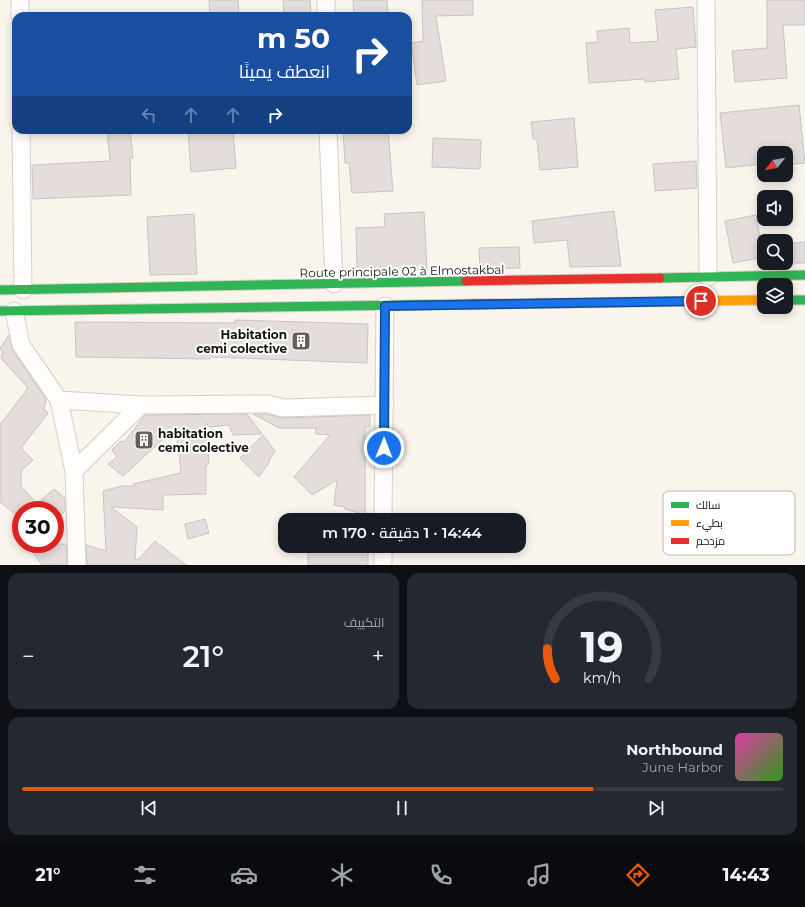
<!DOCTYPE html>
<html lang="ar">
<head>
<meta charset="utf-8">
<style>
	:root { --surface:#171b24; --page:#242831; --text:#f1f3f6; --muted:#9ea1a6; --line:#363941; --accent:#ea580c }
	body { margin:0; font-family:Montserrat,Cairo,sans-serif; background:var(--page); color:var(--text); direction:rtl; height:100vh; display:flex; flex-direction:column; font-size:15px; white-space:nowrap }
	* { box-sizing:border-box; margin:0 }
	p { font-size:13px; color:var(--muted) }
	.icon { flex:none; width:22px; height:22px; fill:none; stroke:currentColor; stroke-width:2; stroke-linecap:round; stroke-linejoin:round }
	.map { position:relative; height:565px; overflow:hidden; direction:ltr }
	.panel { display:flex; flex-direction:column; gap:8px; padding:8px; background:#0d0f14; flex:1 }
	.panel>* { flex:none }
	.top-card { position:absolute; left:12px; top:12px; width:400px; height:122px; border-radius:12px; box-shadow:0 2px 10px #0003; direction:rtl; background:#1a4fa0; color:#fff; overflow:hidden }
	.needle { width:26px; rotate:239deg }
	.tools { position:absolute; left:757px; top:146px; display:grid; gap:8px }
	.tools a { display:grid; place-items:center; width:36px; height:36px; border-radius:8px; background:var(--surface); box-shadow:0 2px 10px #0003; font-size:20px }
	.speed { position:absolute; left:12px; top:501px; display:flex; gap:8px; font-size:20px; font-weight:700; text-align:center }
	.speed>* { display:grid; place-content:center; width:52px; height:52px; border-radius:50%; background:var(--surface); box-shadow:0 2px 10px #0003; line-height:1 }
	.speed .limit { border:6px solid #d22; background:#fff; color:#111 }
	.pin { position:absolute; display:grid; place-items:center; width:34px; height:34px; color:#fff; margin:-17px; border:2px solid #fff; border-radius:50%; box-shadow:0 1px 4px #0007 }
	.me { position:absolute; width:44px; margin:-22px; rotate:1deg; stroke-linejoin:round; filter:drop-shadow(0 0 3px #0008) }
	.turn { display:flex; align-items:center; gap:14px; height:84px; padding:0 16px; font-size:18px }
	.turn .icon { width:52px; height:52px; stroke-width:2.5 }
	.turn b { display:block; font-size:28px; line-height:34px }
	.lanes { display:flex; align-items:center; height:38px; padding:0 16px; background:#0003; justify-content:center; gap:20px; direction:ltr }
	.lanes .off { opacity:.35 }
	.big { font-size:30px; font-weight:600; line-height:1.1 }
	.panel .tile { flex:1; display:flex; flex-direction:column; justify-content:center; gap:6px; min-width:0; padding:0 14px; border-radius:12px; background:var(--page) }
	.panel .dial { align-items:center; gap:0 }
	.dial svg { height:104px; overflow:visible; fill:none; stroke:var(--line); stroke-width:7; stroke-linecap:round; text-anchor:middle }
	.dial text { fill:var(--text); stroke:none }
	.song { display:flex; align-items:center; gap:12px }
	.cover { width:48px; height:48px; border-radius:6px; background:linear-gradient(135deg,hsl(320 70% 55%),hsl(110 70% 35%)) }
	.played { height:4px; border-radius:2px; background:linear-gradient(90deg,var(--accent) 75%,var(--line) 75%) }
	.keys { display:flex; justify-content:space-around; direction:ltr }
	.heat { display:flex; justify-content:space-between; align-items:center; font-size:22px; direction:ltr }
	.panel .tiles { flex:1; display:grid; gap:8px; grid-template-columns:1fr 1fr }
	.tile:last-child { grid-column:span 2 }
	.trip { position:absolute; left:278px; top:513px; width:248px; height:40px; border-radius:12px; background:var(--surface); box-shadow:0 2px 10px #0003; font-weight:600; line-height:40px; text-align:center; direction:rtl }
	.tab-bar { display:flex; height:64px; justify-content:space-around; align-items:center; background:#090b0e; color:var(--muted) }
	.tab-bar .icon { width:28px; height:28px }
	.tab-bar .current { color:var(--accent) }
	.tab-bar b { font-size:18px; color:var(--text) }
	.map>svg:first-child { display:block }
</style>
</head>
<body>
<div class="map">
<svg width="805" height="565" viewBox="0 0 805 565">
	<rect width="100%" height="100%" fill="#f9f4ec"/>
	<!-- building -->
	<g fill="#e4dddc" stroke="#cac4c3">
		<path d="M209,0H238L239,16H210Z"/>
		<path d="M283,0H310L311,16H284Z"/>
		<path d="M353,0H387L388,16H354Z"/>
		<path d="M422,0H473V15L436,16L446,81L417,85L411,43L423,41Z"/>
		<path d="M767,0H805V25H783L787,78L735,82L732,51L767,48Z"/>
		<path d="M693,7L696,47L676,49L679,79L645,82L644,79L589,83L586,43L598,42L597,31L629,28L630,43L658,41L655,10Z"/>
		<path d="M799,105L805,163L786,165V153H764V164L726,168L720,113Z"/>
		<path d="M574,118L578,167L540,170L537,139H533L531,122Z"/>
		<path d="M107,130H130L133,158H130L131,195L33,199L32,165L110,161Z"/>
		<path d="M188,130H233L236,168L191,172Z"/>
		<path d="M343,130H388L393,191L352,193L349,163H345Z"/>
		<path d="M433,138L481,140L480,169L432,167Z"/>
		<path d="M696,161L697,188L655,191L653,164Z"/>
		<path d="M614,211L621,266L570,267L567,240L534,243L532,221Z"/>
		<path d="M424,212L427,270L357,271L356,228L385,227L384,214Z"/>
		<path d="M194,214L197,274L150,275L147,217Z"/>
		<path d="M756,215L763,254L762,247H764V259V257L733,263L725,221Z"/>
		<path d="M805,242V263H786V244Z"/>
		<path d="M519,247L520,268L480,269L479,248Z"/>
		<path d="M235,320L368,324L367,363L210,357V359L76,357L75,322L235,323Z"/>
		<path d="M9,335L13,351L46,399L44,409L48,413L21,448L33,460L21,471V486L37,504L54,489L65,498V511L59,517L55,514V510H21V519L0,502V425L28,388L1,358L3,352L0,349Z"/>
		<path d="M247,414L262,434L233,435L229,425L209,427L205,423L209,464L206,465V494L163,495V510L111,507L137,527L135,559L138,560L155,541L186,565H87L86,545L106,551L103,491L122,486H136L133,484L181,473L176,427L123,476L108,464L117,457L112,450L120,442L125,441L145,415Z"/>
		<path d="M253,414H267L283,418L370,415V427H365V515L345,509V507L334,505L337,480L312,495L294,477L330,435L316,434V428H279Z"/>
		<path d="M263,435L275,451L269,460L270,461L259,477L240,458Z"/>
		<path d="M205,519L209,533L188,539L185,524Z"/>
		<path d="M27,544H66L67,565H42Z"/>
		<rect x="308" y="546" width="60" height="19"/>
	</g>
	<g fill="none" stroke-linecap="round" stroke-linejoin="round">
		<defs>
			<g id="street">
				<path d="M20,0V16"/>
				<path d="M326,0V16"/>
				<path d="M706,0L708,277"/>
				<path d="M21,130L23,290"/>
				<path d="M328,130L334,284"/>
				<path d="M14,311L21,345L59,400L74,471L77,565"/>
				<path d="M59,400L141,405L268,404L283,408L385,405"/>
				<path d="M74,471L141,405"/>
				<path d="M383,520L385,306"/>
				<path d="M383,565V546"/>
			</g>
			<g id="fast">
				<path d="M660,278L805,275"/>
				<path d="M0,290L466,281"/>
				<path d="M786,300H805"/>
				<path d="M0,311L473,304"/>
			</g>
			<path id="slow" d="M569,303L764,300"/>
			<g id="jam">
				<path d="M466,281L660,278"/>
				<path d="M473,304L569,303"/>
			</g>
		</defs>
		<!-- street casing -->
		<use href="#street" stroke="#d5d1ca" stroke-width="19"/>
		<!-- fast casing -->
		<use href="#fast" stroke="#d5d1ca" stroke-width="11"/>
		<!-- slow casing -->
		<use href="#slow" stroke="#d5d1ca" stroke-width="11"/>
		<!-- jam casing -->
		<use href="#jam" stroke="#d5d1ca" stroke-width="11"/>
		<!-- street -->
		<use href="#street" stroke="#fefdfc" stroke-width="17"/>
		<!-- fast -->
		<use href="#fast" stroke="#30b455" stroke-width="9"/>
		<!-- slow -->
		<use href="#slow" stroke="#ff9f0a" stroke-width="9"/>
		<!-- jam -->
		<use href="#jam" stroke="#e5322d" stroke-width="9"/>
	</g>
	<g fill="none" stroke-linecap="round" stroke-linejoin="round">
		<defs>
			<path id="route" d="M384,448L385,306L701,301"/>
		</defs>
		<!-- route casing -->
		<use href="#route" stroke="#114b97" stroke-width="10"/>
		<!-- route -->
		<use href="#route" stroke="#1a73e8" stroke-width="7"/>
	</g>
	<!-- icons -->
	<defs>
		<symbol id="building-square" viewBox="-11 -11 22 22"><rect x="-9" y="-9" width="18" height="18" rx="4" fill="#65605a" stroke="#fff"/><path d="M-4-6H4V6H1V3H-1V6H-4ZM-2.5-4.3h1.7v1.8h-1.7ZM.8-4.3h1.7v1.8H.8ZM-2.5-1h1.7V.8h-1.7ZM.8-1h1.7V.8H.8Z" fill="#fff"/></symbol>
	</defs>
	<g fill-rule="evenodd">
		<use href="#building-square" x="290" y="330" width="22" height="22"/>
		<use href="#building-square" x="133" y="429" width="22" height="22"/>
	</g>
	<g text-anchor="middle" dominant-baseline="central" stroke-width="4" stroke-linejoin="round" paint-order="stroke">
		<!-- street labels -->
		<g font-size="12" fill="#15110b" stroke="#fff">
			<text transform="translate(402 271) rotate(-1)">Route principale 02 à Elmostakbal</text>
		</g>
		<!-- poi labels -->
		<g font-size="12" font-weight="bold" fill="#15110b" stroke="#fff" text-anchor="end">
			<text x="287" y="334">Habitation<tspan x="287" dy="14">cemi colective</tspan></text>
			<text x="158" y="433" text-anchor="start">habitation<tspan x="158" dy="14">cemi colective</tspan></text>
		</g>
	</g>
	<!-- legend -->
	<rect x="663" y="491" width="132" height="64" rx="6" fill="#fff" stroke="#b9b8b6" stroke-width="1"/>
	<rect x="671" y="502" width="18" height="6" fill="#30b455"/>
	<rect x="671" y="520" width="18" height="6" fill="#ff9f0a"/>
	<rect x="671" y="538" width="18" height="6" fill="#e5322d"/>
	<g font-size="11" fill="#15110b">
		<text x="696" y="509">سالك</text>
		<text x="696" y="527">بطيء</text>
		<text x="696" y="545">مزدحم</text>
	</g>
</svg>
<div class="tools">
<a><svg class="needle" viewBox="-14 -14 28 28"><path d="M0-13l5 13h-10z" fill="#e53935"/><path d="M0 13l5-13h-10z" fill="#9ea1a6"/></svg></a>
<a><svg class="icon" aria-label="sound" viewBox="0 0 24 24"><path d="M4 9h4l5-4v14l-5-4H4zM17 9q2 3 0 6"/></svg></a>
<a><svg class="icon" aria-label="search" viewBox="0 0 24 24"><circle cx="10" cy="10" r="6"/><path d="M15 15l6 6"/></svg></a>
<a><svg class="icon" aria-label="layers" viewBox="0 0 24 24"><path d="M12 4l9 5-9 5-9-5zM3 14l9 5 9-5"/></svg></a>
</div>
<div class="speed"><div class="limit">30</div></div>
<div class="pin" style="left:701px;top:301px;background:#d93025"><svg class="icon" aria-label="arrive" viewBox="0 0 24 24"><path d="M6 21V4h12l-3 4 3 4H6"/></svg></div>
<svg class="me" style="left:384px;top:448px" viewBox="-20 -20 40 40"><circle r="17" fill="#1a73e8" stroke="#fff" stroke-width="3"/><path d="M0-11L8 9 0 5-8 9z" fill="#fff"/></svg>
<div class="trip">14:44 · 1 دقيقة · 170 m</div>
<div class="top-card">
<div class="turn"><svg class="icon" aria-label="right" viewBox="0 0 24 24"><path d="M7 20v-9h11M14 6l5 5-5 5"/></svg><div><b>50 m</b>انعطف يمينًا</div></div>
<div class="lanes"><svg class="icon off" aria-label="left" viewBox="0 0 24 24"><path d="M17 20v-9H6M10 6l-5 5 5 5"/></svg><svg class="icon off" aria-label="ahead" viewBox="0 0 24 24"><path d="M12 20V5M6 11l6-6 6 6"/></svg><svg class="icon off" aria-label="ahead" viewBox="0 0 24 24"><path d="M12 20V5M6 11l6-6 6 6"/></svg><svg class="icon" aria-label="right" viewBox="0 0 24 24"><path d="M7 20v-9h11M14 6l5 5-5 5"/></svg></div>
</div>
</div>
<section class="panel">
<div class="tiles">
<div class="tile dial"><svg viewBox="0 0 100 80">
<path d="M14 69A42 42 0 1 1 86 69"/>
<path d="M14 69A42 42 0 0 1 8 46" stroke="#ea580c"/>
<text x="50" y="56" font-size="32" font-weight="700">19</text>
<text x="50" y="72" font-size="11">km/h</text>
</svg></div>
<div class="tile"><p>التكييف</p>
<div class="heat"><a>−</a><b class="big">21°</b><a>+</a></div>
</div>
<div class="tile">
<div class="song"><i class="cover"></i><div><b>Northbound</b><p>June Harbor</p></div></div>
<div class="played"></div>
<div class="keys"><svg class="icon" aria-label="previous" viewBox="0 0 24 24"><path d="M18 5L8 12l10 7zM5 5v14"/></svg><svg class="icon" aria-label="pause" viewBox="0 0 24 24"><path d="M8 5v14M16 5v14"/></svg><svg class="icon" aria-label="next" viewBox="0 0 24 24"><path d="M6 5l10 7-10 7zM19 5v14"/></svg></div>
</div>
</div>
</section>
<nav class="tab-bar">
<b>14:43</b>
<svg class="icon current" aria-label="directions" viewBox="0 0 24 24"><path d="M12 3l9 9-9 9-9-9zM9 14v-3h6M13 9l2 2-2 2"/></svg>
<svg class="icon" aria-label="music" viewBox="0 0 24 24"><path d="M9 18V5l10-2v13"/><circle cx="6" cy="18" r="3"/><circle cx="16" cy="16" r="3"/></svg>
<svg class="icon" aria-label="phone" viewBox="0 0 24 24"><path d="M5 4h4l2 5-3 2q2 4 5 5l2-3 5 2v4C11 20 4 13 5 4z"/></svg>
<svg class="icon" aria-label="climate" viewBox="0 0 24 24"><path d="M12 3v18M4 7l16 10M4 17L20 7"/></svg>
<svg class="icon" aria-label="car" viewBox="0 0 24 24"><path d="M5 17H2v-5l4-1 3-4h7l3 4 3 1v5h-3M9 17h6M6 11h13"/><circle cx="7" cy="17" r="2"/><circle cx="17" cy="17" r="2"/></svg>
<svg class="icon" aria-label="filters" viewBox="0 0 24 24"><path d="M4 7h16M4 17h16"/><circle cx="9" cy="7" r="2"/><circle cx="15" cy="17" r="2"/></svg>
<b>21°</b>
</nav>
</body>
</html>
